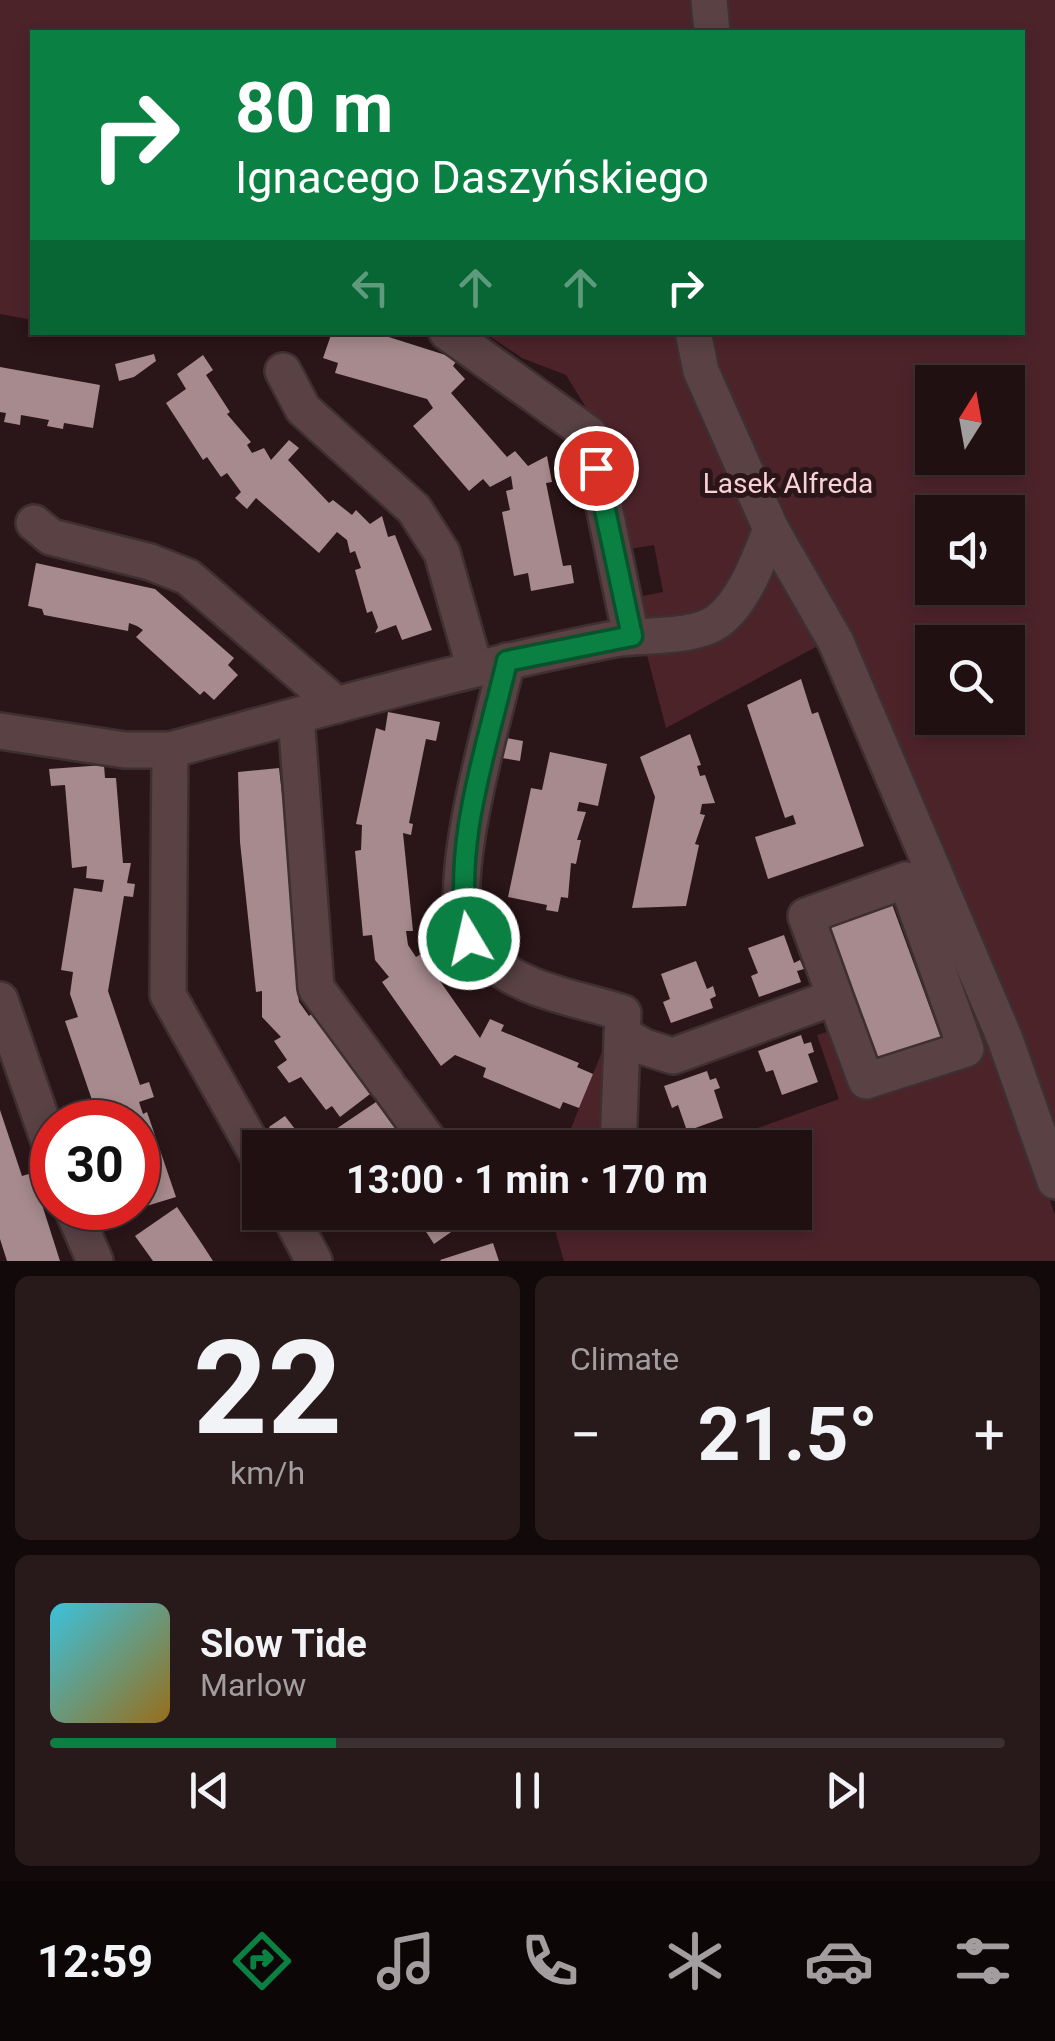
<!DOCTYPE html>
<html lang="en">
<head>
<meta charset="utf-8">
<style>
	:root { --surface:#201012; --page:#28191b; --text:#f1f3f6; --muted:#a29d9f; --line:#3d3032; --accent:#0b8043 }
	body { margin:0; font-family:Roboto,sans-serif; background:var(--page); color:var(--text); height:100vh; display:flex; flex-direction:column; font-size:38px; white-space:nowrap }
	* { box-sizing:border-box; margin:0 }
	p { font-size:32px; color:var(--muted) }
	.icon { flex:none; width:55px; height:55px; fill:none; stroke:currentColor; stroke-width:2; stroke-linecap:round; stroke-linejoin:round }
	.map { position:relative; height:1261px; overflow:hidden }
	.side { display:flex; flex-direction:column; gap:15px; padding:15px; background:#12090a; flex:1 }
	.side>* { flex:none }
	.banner { position:absolute; left:30px; top:30px; width:995px; height:305px; border-radius:0px; box-shadow:0 5px 15px #0003,0 0 0 2px var(--line); background:#0b8043; color:#fff; overflow:hidden }
	.needle { width:65px; rotate:11deg }
	.tools { position:absolute; left:915px; top:365px; display:grid; gap:20px }
	.tools a { display:grid; place-items:center; width:110px; height:110px; border-radius:0px; background:var(--surface); box-shadow:0 5px 15px #0003,0 0 0 2px var(--line); font-size:50px }
	.speed { position:absolute; left:30px; top:1100px; display:flex; gap:20px; font-size:50px; font-weight:700; text-align:center }
	.speed>* { display:grid; place-content:center; width:130px; height:130px; border-radius:50%; background:var(--surface); box-shadow:0 5px 15px #0003,0 0 0 2px var(--line); line-height:1 }
	.speed .limit { border:15px solid #d22; background:#fff; color:#111 }
	.pin { position:absolute; display:grid; place-items:center; width:85px; height:85px; color:#fff; margin:-42px; border:5px solid #fff; border-radius:50%; box-shadow:0 2px 10px #0007 }
	.me { position:absolute; width:110px; margin:-55px; rotate:351deg; stroke-linejoin:round; filter:drop-shadow(0 0 8px #0008) }
	.turn { display:flex; align-items:center; gap:35px; height:210px; padding:0 40px; font-size:45px }
	.turn .icon { width:130px; height:130px; stroke-width:2.5 }
	.turn b { display:block; font-size:70px; line-height:85px }
	.lanes { display:flex; align-items:center; height:95px; padding:0 40px; background:#0003; justify-content:center; gap:50px; direction:ltr }
	.lanes .off { opacity:.35 }
	.big { font-size:75px; font-weight:700; line-height:1.1 }
	.side .card { flex:1; display:flex; flex-direction:column; justify-content:center; gap:15px; min-width:0; padding:0 35px; border-radius:15px; background:var(--page) }
	.side .dial { align-items:center; gap:0 }
	.dial b { font-size:130px; line-height:1 }
	.song { display:flex; align-items:center; gap:30px }
	.cover { width:120px; height:120px; border-radius:15px; background:linear-gradient(135deg,hsl(190 70% 55%),hsl(40 70% 35%)) }
	.played { height:10px; border-radius:5px; background:linear-gradient(90deg,var(--accent) 30%,var(--line) 30%) }
	.keys { display:flex; justify-content:space-around; direction:ltr }
	.heat { display:flex; justify-content:space-between; align-items:center; font-size:55px; direction:ltr }
	.side .tiles { flex:1; display:grid; gap:15px; grid-template-columns:1fr 1fr }
	.card:last-child { grid-column:span 2 }
	.trip { position:absolute; left:242px; top:1130px; width:570px; height:100px; border-radius:0px; background:var(--surface); box-shadow:0 5px 15px #0003,0 0 0 2px var(--line); font-weight:700; line-height:100px; text-align:center }
	.menu { display:flex; height:160px; justify-content:space-around; align-items:center; background:#0d0607; color:var(--muted) }
	.menu .icon { width:70px; height:70px }
	.menu .current { color:var(--accent) }
	.menu b { font-size:45px; color:var(--text) }
	.map>svg:first-child { display:block }
</style>
</head>
<body>
<div class="map">
<svg width="1055" height="1261" viewBox="0 0 1055 1261">
	<rect width="100%" height="100%" fill="#2a1518"/>
	<!-- green -->
	<g fill="#4d232a" fill-rule="evenodd">
		<path d="M0,0H1055V1163L825,642L666,728L632,598L663,592L654,545L623,550L598,427L566,375L522,358L485,333L1022,332V32H32V320L0,314ZM932,382H1008V458H932ZM932,512H1008V588H932ZM932,642H1008V718H932Z"/>
		<path d="M612,1027L611,1147L563,1148Z"/>
		<path d="M837,1029L860,1092L997,1043L1055,1215V1261H564L550,1213L795,1212V1148L704,1147L839,1099L817,1035Z"/>
	</g>
	<!-- building -->
	<g fill="#a68a8d">
		<path d="M332,332H373L458,359L453,366L465,379L451,393L507,457L515,451L528,466L547,456L552,482L546,483L563,566L571,565L574,583L531,591L528,573L514,576L502,512L510,510L506,491L513,489L511,476L490,487L483,479L469,491L413,426L433,408L427,399L335,373L338,363L323,358Z"/>
		<path d="M154,354L156,361L134,377L119,381L115,364Z"/>
		<path d="M203,355L213,370L206,375L230,412L227,414L251,442L247,445L252,453L264,448L271,460L289,440L299,448L288,460L329,503L333,500L352,515L356,510L370,524L382,516L388,537L395,535L432,630L402,640L396,625L375,633L378,627L372,611L367,613L355,570L361,568L355,551L350,553L347,540L337,532L319,553L256,498L247,509L235,498L241,492L227,473L221,477L207,457L203,460L166,403L186,389L177,374Z"/>
		<path d="M0,367L100,385L93,428L64,423L63,429L47,426L49,420L21,415L20,425L4,422L6,413L0,412Z"/>
		<path d="M36,563L155,589L234,658L228,665L238,675L214,700L204,691L200,695L136,637L143,630L137,626L129,623L128,631L44,615L42,609L28,606Z"/>
		<path d="M801,679L812,714L818,712L864,846L768,879L755,837L796,824L793,815L785,818L747,705Z"/>
		<path d="M388,712L440,722L436,741L426,739L409,823L413,824L411,835L403,833L413,931H406L408,945L416,957L421,954L480,1038L490,1019L504,1025L501,1031L579,1063L577,1067L593,1074L579,1108L563,1102L560,1109L483,1077L486,1068L455,1055L441,1066L382,982L389,977L375,960L372,935L363,936L355,851L361,850L362,825L356,824L376,728L385,731Z"/>
		<path d="M690,734L701,765L697,766L700,776L705,775L715,803L702,804L700,814L705,815L695,844L699,845L686,906L632,908L655,797L640,757Z"/>
		<path d="M506,738L523,741L520,761L502,758Z"/>
		<path d="M550,752L607,764L598,806L579,802L577,811L586,812L577,840H581L576,864L571,863L568,898L561,897L558,912L546,910L547,905L508,897L531,788L542,790Z"/>
		<path d="M104,765L105,778H116L123,863H131L127,883L135,884L133,897L124,896L108,991L140,1085L149,1082L154,1097L139,1102L143,1114L147,1112L176,1197L117,1215L115,1208H138V1122H95L94,1118L84,1121L78,1104L92,1100L65,1021L78,1017L70,994L73,972L61,970L74,888L102,892L104,880L86,878L87,866L72,868L65,785L51,786L49,769Z"/>
		<path d="M279,768L282,794H286L303,988L297,989L299,1002L309,1016L315,1011L374,1091L340,1117L332,1106L326,1110L301,1077L289,1083L277,1067L287,1060L274,1041L281,1037L262,1017V991L256,992L240,842L238,772Z"/>
		<path d="M889,896L944,1046L872,1073L818,922Z"/>
		<path d="M784,935L794,963L800,960L804,969L797,971L801,982L759,997L751,976L758,973L748,948Z"/>
		<path d="M696,961L707,989L713,986L716,996L710,999L713,1008L671,1023L663,1002L670,999L661,974Z"/>
		<path d="M801,1035L804,1044L811,1042L814,1052L808,1054L818,1082L782,1095L773,1070L766,1072L758,1051Z"/>
		<path d="M707,1071L710,1080L716,1078L720,1088L714,1090L723,1118L687,1131L678,1105L672,1108L664,1086Z"/>
		<path d="M376,1102L399,1134L408,1148H348L336,1129Z"/>
		<path d="M0,1110L22,1176L32,1173L60,1261H7L0,1239Z"/>
		<path d="M285,1116L298,1133L282,1145L269,1127Z"/>
		<path d="M177,1207L202,1244L213,1261H153L135,1236Z"/>
		<path d="M413,1212H471L474,1216L434,1244Z"/>
		<path d="M493,1243L499,1261H441L440,1260Z"/>
	</g>
	<g fill="none" stroke-linecap="round" stroke-linejoin="round">
		<defs>
			<g id="minor">
				<path d="M709,0L712,32"/>
				<path d="M447,332L589,434L631,636"/>
				<path d="M283,371L303,409L414,509L442,553L475,669"/>
				<path d="M34,523L51,537L150,562L188,577L337,705"/>
				<path d="M771,529L836,642L1005,1039L1055,1181"/>
				<path d="M507,661C494,717 440,896 471,941C476,949 486,957 493,963C527,992 581,999 623,1013L618,1148"/>
				<path d="M296,716L316,988L387,1084"/>
				<path d="M0,731L125,750H170C318,710 464,668 614,639C644,634 694,639 718,621C744,602 759,559 771,529L701,371L693,332"/>
				<path d="M170,750L168,995L260,1159"/>
				<path d="M0,1000L52,1150"/>
				<path d="M622,1034L644,1047L673,1056L835,997L806,916L906,880L966,1049L866,1081L835,997"/>
				<path d="M393,1092L434,1148"/>
				<path d="M72,1208L95,1261"/>
				<path d="M288,1212L314,1261"/>
			</g>
		</defs>
		<!-- minor casing -->
		<use href="#minor" stroke="#3e2f31" stroke-width="40"/>
		<!-- minor -->
		<use href="#minor" stroke="#594144" stroke-width="35"/>
	</g>
	<g fill="none" stroke-linecap="round" stroke-linejoin="round">
		<defs>
			<path id="route" d="M469,939C451,847 486,752 507,661L632,636L596,468"/>
		</defs>
		<!-- route casing -->
		<use href="#route" stroke="#07532c" stroke-width="25"/>
		<!-- route -->
		<use href="#route" stroke="#0b8043" stroke-width="18"/>
	</g>
	<g text-anchor="middle" dominant-baseline="central" stroke-width="10" stroke-linejoin="round" paint-order="stroke">
		<!-- park labels -->
		<g font-size="28" fill="#f9d0d5" stroke="#2a1518">
			<text x="788" y="483">Lasek Alfreda</text>
		</g>
	</g>
</svg>
<div class="tools">
<a><svg class="needle" viewBox="-14 -14 28 28"><path d="M0-13l5 13h-10z" fill="#e53935"/><path d="M0 13l5-13h-10z" fill="#a29d9f"/></svg></a>
<a><svg class="icon" aria-label="sound" viewBox="0 0 24 24"><path d="M4 9h4l5-4v14l-5-4H4zM17 9q2 3 0 6"/></svg></a>
<a><svg class="icon" aria-label="search" viewBox="0 0 24 24"><circle cx="10" cy="10" r="6"/><path d="M15 15l6 6"/></svg></a>
</div>
<div class="speed"><div class="limit">30</div></div>
<div class="pin" style="left:596px;top:468px;background:#d93025"><svg class="icon" aria-label="arrive" viewBox="0 0 24 24"><path d="M6 21V4h12l-3 4 3 4H6"/></svg></div>
<svg class="me" style="left:469px;top:939px" viewBox="-20 -20 40 40"><circle r="17" fill="#0b8043" stroke="#fff" stroke-width="3"/><path d="M0-11L8 9 0 5-8 9z" fill="#fff"/></svg>
<div class="trip">13:00 · 1 min · 170 m</div>
<div class="banner">
<div class="turn"><svg class="icon" aria-label="right" viewBox="0 0 24 24"><path d="M7 20v-9h11M14 6l5 5-5 5"/></svg><div><b>80 m</b>Ignacego Daszyńskiego</div></div>
<div class="lanes"><svg class="icon off" aria-label="left" viewBox="0 0 24 24"><path d="M17 20v-9H6M10 6l-5 5 5 5"/></svg><svg class="icon off" aria-label="ahead" viewBox="0 0 24 24"><path d="M12 20V5M6 11l6-6 6 6"/></svg><svg class="icon off" aria-label="ahead" viewBox="0 0 24 24"><path d="M12 20V5M6 11l6-6 6 6"/></svg><svg class="icon" aria-label="right" viewBox="0 0 24 24"><path d="M7 20v-9h11M14 6l5 5-5 5"/></svg></div>
</div>
</div>
<section class="side">
<div class="tiles">
<div class="card dial"><b>22</b><p>km/h</p></div>
<div class="card"><p>Climate</p>
<div class="heat"><a>−</a><b class="big">21.5°</b><a>+</a></div>
</div>
<div class="card">
<div class="song"><i class="cover"></i><div><b>Slow Tide</b><p>Marlow</p></div></div>
<div class="played"></div>
<div class="keys"><svg class="icon" aria-label="previous" viewBox="0 0 24 24"><path d="M18 5L8 12l10 7zM5 5v14"/></svg><svg class="icon" aria-label="pause" viewBox="0 0 24 24"><path d="M8 5v14M16 5v14"/></svg><svg class="icon" aria-label="next" viewBox="0 0 24 24"><path d="M6 5l10 7-10 7zM19 5v14"/></svg></div>
</div>
</div>
</section>
<nav class="menu">
<b>12:59</b>
<svg class="icon current" aria-label="directions" viewBox="0 0 24 24"><path d="M12 3l9 9-9 9-9-9zM9 14v-3h6M13 9l2 2-2 2"/></svg>
<svg class="icon" aria-label="music" viewBox="0 0 24 24"><path d="M9 18V5l10-2v13"/><circle cx="6" cy="18" r="3"/><circle cx="16" cy="16" r="3"/></svg>
<svg class="icon" aria-label="phone" viewBox="0 0 24 24"><path d="M5 4h4l2 5-3 2q2 4 5 5l2-3 5 2v4C11 20 4 13 5 4z"/></svg>
<svg class="icon" aria-label="climate" viewBox="0 0 24 24"><path d="M12 3v18M4 7l16 10M4 17L20 7"/></svg>
<svg class="icon" aria-label="car" viewBox="0 0 24 24"><path d="M5 17H2v-5l4-1 3-4h7l3 4 3 1v5h-3M9 17h6M6 11h13"/><circle cx="7" cy="17" r="2"/><circle cx="17" cy="17" r="2"/></svg>
<svg class="icon" aria-label="filters" viewBox="0 0 24 24"><path d="M4 7h16M4 17h16"/><circle cx="9" cy="7" r="2"/><circle cx="15" cy="17" r="2"/></svg>
</nav>
</body>
</html>
